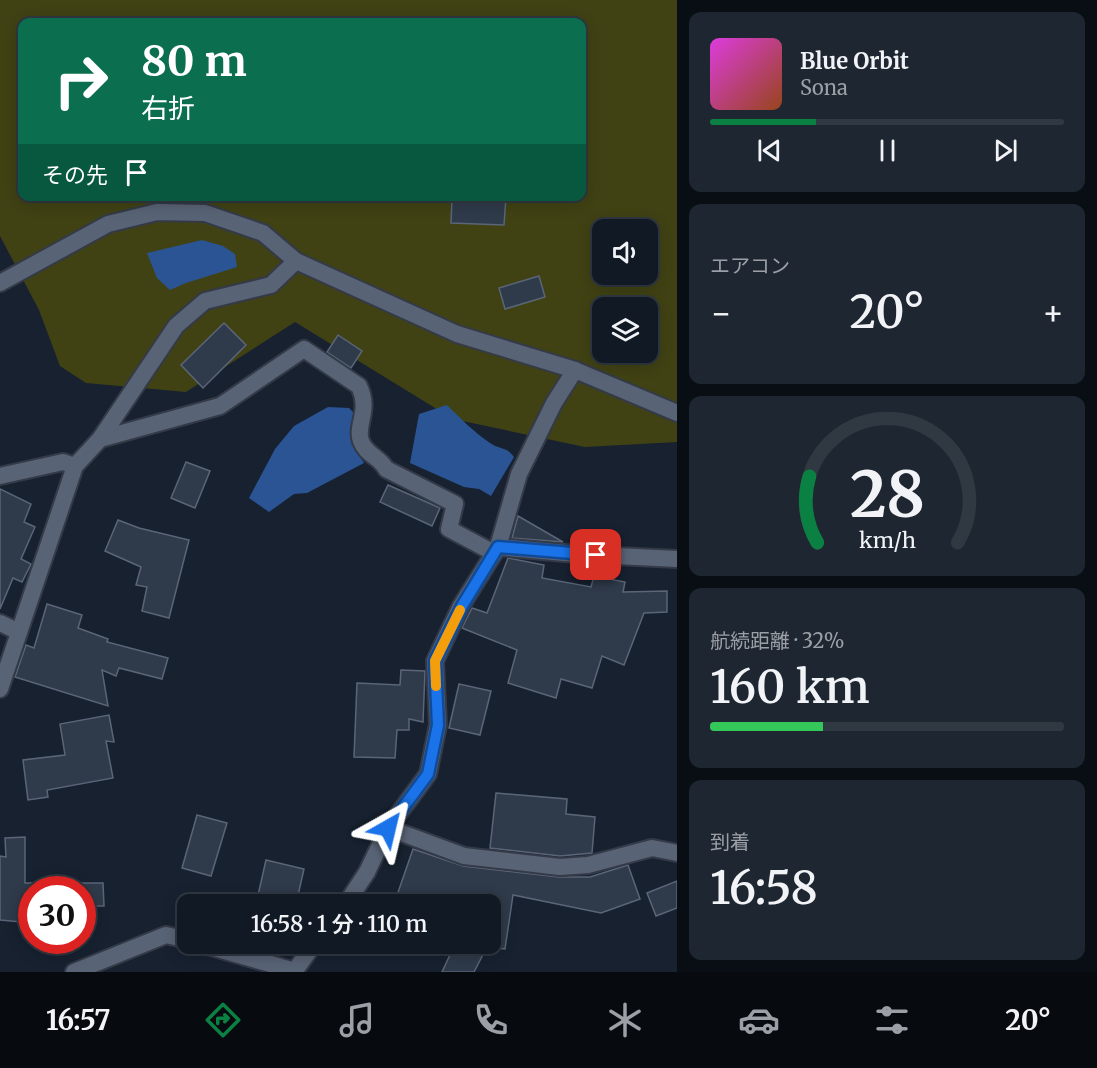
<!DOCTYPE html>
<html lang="ja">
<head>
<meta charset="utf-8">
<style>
	:root { --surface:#111924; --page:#1e2631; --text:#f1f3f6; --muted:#9ca0a6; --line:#303841; --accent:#0b8043 }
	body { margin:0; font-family:Merriweather,"Noto Sans JP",serif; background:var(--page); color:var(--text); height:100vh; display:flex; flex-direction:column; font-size:22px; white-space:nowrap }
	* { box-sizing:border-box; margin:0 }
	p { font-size:20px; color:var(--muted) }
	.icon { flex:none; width:33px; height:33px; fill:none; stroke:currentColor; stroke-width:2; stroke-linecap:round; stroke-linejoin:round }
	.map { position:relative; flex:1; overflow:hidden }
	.sheet { display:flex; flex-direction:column; gap:12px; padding:12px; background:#090e14; width:420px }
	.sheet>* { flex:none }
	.guide { position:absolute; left:18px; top:18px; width:568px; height:183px; border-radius:12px; box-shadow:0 3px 15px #0003,0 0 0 2px var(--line); background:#0b6e4f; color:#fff; overflow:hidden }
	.controls { position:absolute; left:592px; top:219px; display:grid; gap:12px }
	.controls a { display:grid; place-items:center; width:66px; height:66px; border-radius:12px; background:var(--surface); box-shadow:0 3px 15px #0003,0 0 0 2px var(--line); font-size:30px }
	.speed { position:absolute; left:18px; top:876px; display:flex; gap:12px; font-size:30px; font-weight:700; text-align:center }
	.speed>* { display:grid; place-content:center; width:78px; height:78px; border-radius:50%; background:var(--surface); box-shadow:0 3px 15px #0003,0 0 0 2px var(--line); line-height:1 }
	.speed .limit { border:9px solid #d22; background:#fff; color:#111 }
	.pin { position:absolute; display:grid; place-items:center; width:51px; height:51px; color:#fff; margin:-26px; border-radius:12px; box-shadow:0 3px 9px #0006 }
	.me { position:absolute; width:66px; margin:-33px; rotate:37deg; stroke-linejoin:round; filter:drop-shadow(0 0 4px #0008) }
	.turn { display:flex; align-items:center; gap:21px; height:126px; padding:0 24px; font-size:27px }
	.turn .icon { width:78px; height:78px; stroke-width:2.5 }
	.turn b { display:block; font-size:42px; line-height:51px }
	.then { display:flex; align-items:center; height:57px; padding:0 24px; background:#0003; gap:12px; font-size:22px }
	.big { font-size:45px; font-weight:600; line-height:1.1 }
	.sheet .widget { flex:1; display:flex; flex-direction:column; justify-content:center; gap:9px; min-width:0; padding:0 21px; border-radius:12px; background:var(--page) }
	.sheet .dial { align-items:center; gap:0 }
	.dial svg { height:156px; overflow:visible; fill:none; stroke:var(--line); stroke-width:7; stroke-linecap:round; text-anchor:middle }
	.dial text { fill:var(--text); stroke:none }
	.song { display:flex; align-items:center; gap:18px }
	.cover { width:72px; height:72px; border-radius:9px; background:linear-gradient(135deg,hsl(300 70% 55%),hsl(20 70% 35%)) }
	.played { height:6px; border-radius:3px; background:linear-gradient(90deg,var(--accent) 30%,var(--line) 30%) }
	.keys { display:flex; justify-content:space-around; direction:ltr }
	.heat { display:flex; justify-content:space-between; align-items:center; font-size:33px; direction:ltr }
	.charge { height:9px; border-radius:4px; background:linear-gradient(90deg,#34c759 32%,var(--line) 0) }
	.trip { position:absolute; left:177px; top:894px; width:324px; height:60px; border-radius:12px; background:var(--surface); box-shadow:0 3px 15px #0003,0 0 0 2px var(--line); font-weight:600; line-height:60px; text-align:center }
	.menu { display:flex; height:96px; justify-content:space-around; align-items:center; background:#070a0e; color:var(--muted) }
	.menu .icon { width:42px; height:42px }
	.menu .current { color:var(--accent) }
	.menu b { font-size:27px; color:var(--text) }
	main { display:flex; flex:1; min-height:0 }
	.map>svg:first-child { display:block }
</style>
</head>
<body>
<main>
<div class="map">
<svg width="677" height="972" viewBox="0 0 677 972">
	<rect width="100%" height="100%" fill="#172130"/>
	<!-- green -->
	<path fill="#404214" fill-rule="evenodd" d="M0,0H677V442L585,447L453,419L295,322L186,392L86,383L60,366L39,310L0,236ZM22,22H582V196H22ZM603,230H648V274H603ZM603,308H648V352H603Z"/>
	<!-- water -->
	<g fill="#2b5495">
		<path d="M202,240L223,246L235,254L237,267L186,283L170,290L157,278L147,253Z"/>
		<path d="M447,405C461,419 474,432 490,443C500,450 506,446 514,457L491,496L479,489L464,487L410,463L419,414Z"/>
		<path d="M328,407L349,408L357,416L351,443L364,463L307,493L294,494L269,512L249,498L275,449L294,426Z"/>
	</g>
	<!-- building -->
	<g fill="#2f3a4a" stroke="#5a6678" stroke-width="1.5">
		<path d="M486,196H506L504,225L451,223L452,200L486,202Z"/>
		<path d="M539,276L545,297L505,309L499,288Z"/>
		<path d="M224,323L246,345L203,388L181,365Z"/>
		<path d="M338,335L362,351L351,368L327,352Z"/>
		<path d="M186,462L210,471L195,508L171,498Z"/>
		<path d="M388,485L440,508L432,526L380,502Z"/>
		<path d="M0,489L31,504L24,522L35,527L21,559L31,564L22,582L13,578L0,609Z"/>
		<path d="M518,516L563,542L512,538Z"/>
		<path d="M118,520L139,528L189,540L169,618L142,611L147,587L136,585L141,567L105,551Z"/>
		<path d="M508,558L544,565L542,578L591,587L594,576L625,582L623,592L667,591V612L644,613L624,665L602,656L592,688L561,679L556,698L508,683L517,650L462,628L472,608L487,613Z"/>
		<path d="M47,604L82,615L78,628L108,639L107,642L168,658L162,679L119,668L116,676L102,670L108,706L15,677L26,645L34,648Z"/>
		<path d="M401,670L425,671L423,722L409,719V730H397L395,758L354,757L357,683L400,685Z"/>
		<path d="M459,684L491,691L480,735L449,728Z"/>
		<path d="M109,715L114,742L106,741L113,778L47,790L48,797L28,800L23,760L65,755L60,724Z"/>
		<path d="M496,793L567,799L566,814L595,817L592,853L560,856L490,848Z"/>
		<path d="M197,815L227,823L211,876L182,868Z"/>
		<path d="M25,837V883H32V923L0,920V856L6,857L5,838Z"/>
		<path d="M413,849L463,866L559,877H590L628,865L640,899L601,913L513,895L505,949L487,947L488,945L474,972H442L455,944H490L492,904H394Z"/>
		<path d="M266,860L304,869L296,904H256Z"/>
		<path d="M677,881V908L656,916L647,893Z"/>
		<path d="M82,883H103L104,906H82Z"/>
	</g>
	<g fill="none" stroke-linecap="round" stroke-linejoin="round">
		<defs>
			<g id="minor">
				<path d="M0,283L108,224L157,212L205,213L263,233L296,261L457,334L575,370L677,413"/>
				<path d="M100,439L220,406L304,349L359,386C371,411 355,425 361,441C366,455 380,457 386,469L455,504L449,529L494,553"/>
				<path d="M0,476L63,462L75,466"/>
				<path d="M498,547L576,554L677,559"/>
				<path d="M0,623L19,632"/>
				<path d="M0,689L75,466L100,439L176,326L205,301L271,285L296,261"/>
				<path d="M388,828L464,856L560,867L588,865L652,848L677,853"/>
				<path d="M346,904L367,872L388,828L428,774L438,725L435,661L461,606L498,547L519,474L554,403L575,370"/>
				<path d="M200,944L295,971"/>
				<path d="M74,972L166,935L188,940"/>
				<path d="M294,972L314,944"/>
			</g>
		</defs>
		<!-- minor casing -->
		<use href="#minor" stroke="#343a47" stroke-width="20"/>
		<!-- minor -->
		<use href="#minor" stroke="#586375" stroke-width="16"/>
	</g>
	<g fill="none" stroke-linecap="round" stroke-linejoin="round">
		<defs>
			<path id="route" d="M388,828L428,774L438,725L435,661L462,606L498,547L596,555"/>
		</defs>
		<!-- route casing -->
		<use href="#route" stroke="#114b97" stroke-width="15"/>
		<!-- route -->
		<use href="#route" stroke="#1a73e8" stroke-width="10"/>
		<!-- slow -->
		<path stroke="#f59e0b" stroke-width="10" d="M436,686L435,661L460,610"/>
	</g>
</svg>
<div class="controls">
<a><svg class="icon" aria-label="sound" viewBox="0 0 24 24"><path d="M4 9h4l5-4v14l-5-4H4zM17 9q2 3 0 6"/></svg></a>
<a><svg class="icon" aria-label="layers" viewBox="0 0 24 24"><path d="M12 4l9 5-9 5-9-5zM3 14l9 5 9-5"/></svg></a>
</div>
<div class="speed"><div class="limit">30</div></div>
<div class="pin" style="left:596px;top:555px;background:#d93025"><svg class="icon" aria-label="arrive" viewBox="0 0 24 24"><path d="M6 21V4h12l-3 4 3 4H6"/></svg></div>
<svg class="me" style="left:388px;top:828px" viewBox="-20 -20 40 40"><path d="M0-17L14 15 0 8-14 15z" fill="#1a73e8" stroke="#fff" stroke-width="4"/></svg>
<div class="trip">16:58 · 1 分 · 110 m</div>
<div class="guide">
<div class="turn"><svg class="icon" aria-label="right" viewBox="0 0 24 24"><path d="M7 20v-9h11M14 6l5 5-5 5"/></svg><div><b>80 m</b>右折</div></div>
<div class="then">その先<svg class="icon" aria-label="arrive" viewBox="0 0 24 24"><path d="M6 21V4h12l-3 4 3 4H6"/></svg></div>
</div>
</div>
<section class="sheet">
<div class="widget">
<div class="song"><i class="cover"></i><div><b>Blue Orbit</b><p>Sona</p></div></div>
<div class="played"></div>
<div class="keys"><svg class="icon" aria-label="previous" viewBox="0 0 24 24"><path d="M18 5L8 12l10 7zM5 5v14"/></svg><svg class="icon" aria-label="pause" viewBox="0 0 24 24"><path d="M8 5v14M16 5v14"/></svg><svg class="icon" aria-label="next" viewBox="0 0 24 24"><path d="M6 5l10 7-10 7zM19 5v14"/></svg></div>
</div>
<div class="widget"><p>エアコン</p>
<div class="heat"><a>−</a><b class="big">20°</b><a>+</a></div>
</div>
<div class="widget dial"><svg viewBox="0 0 100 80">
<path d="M14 69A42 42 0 1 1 86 69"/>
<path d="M14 69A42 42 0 0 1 10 35" stroke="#0b8043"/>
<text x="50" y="56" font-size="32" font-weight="700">28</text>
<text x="50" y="72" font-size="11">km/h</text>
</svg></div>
<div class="widget"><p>航続距離 · 32%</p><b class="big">160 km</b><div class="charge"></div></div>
<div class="widget"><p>到着</p><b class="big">16:58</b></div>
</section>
</main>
<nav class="menu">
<b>16:57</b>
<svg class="icon current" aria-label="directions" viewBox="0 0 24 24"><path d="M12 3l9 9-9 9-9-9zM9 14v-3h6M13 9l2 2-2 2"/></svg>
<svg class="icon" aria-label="music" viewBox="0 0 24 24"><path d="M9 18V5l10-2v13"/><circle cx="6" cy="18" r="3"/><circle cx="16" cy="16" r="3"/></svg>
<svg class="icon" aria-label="phone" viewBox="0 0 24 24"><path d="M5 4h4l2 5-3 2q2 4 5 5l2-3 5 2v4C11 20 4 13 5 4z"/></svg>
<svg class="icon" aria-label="climate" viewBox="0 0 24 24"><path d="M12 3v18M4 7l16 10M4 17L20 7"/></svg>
<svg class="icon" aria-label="car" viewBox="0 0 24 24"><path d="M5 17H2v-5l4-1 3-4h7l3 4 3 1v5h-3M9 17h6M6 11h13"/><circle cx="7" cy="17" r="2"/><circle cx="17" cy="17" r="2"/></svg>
<svg class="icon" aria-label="filters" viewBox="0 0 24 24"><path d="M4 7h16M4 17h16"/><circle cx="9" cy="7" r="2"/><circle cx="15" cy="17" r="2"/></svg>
<b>20°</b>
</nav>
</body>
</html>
